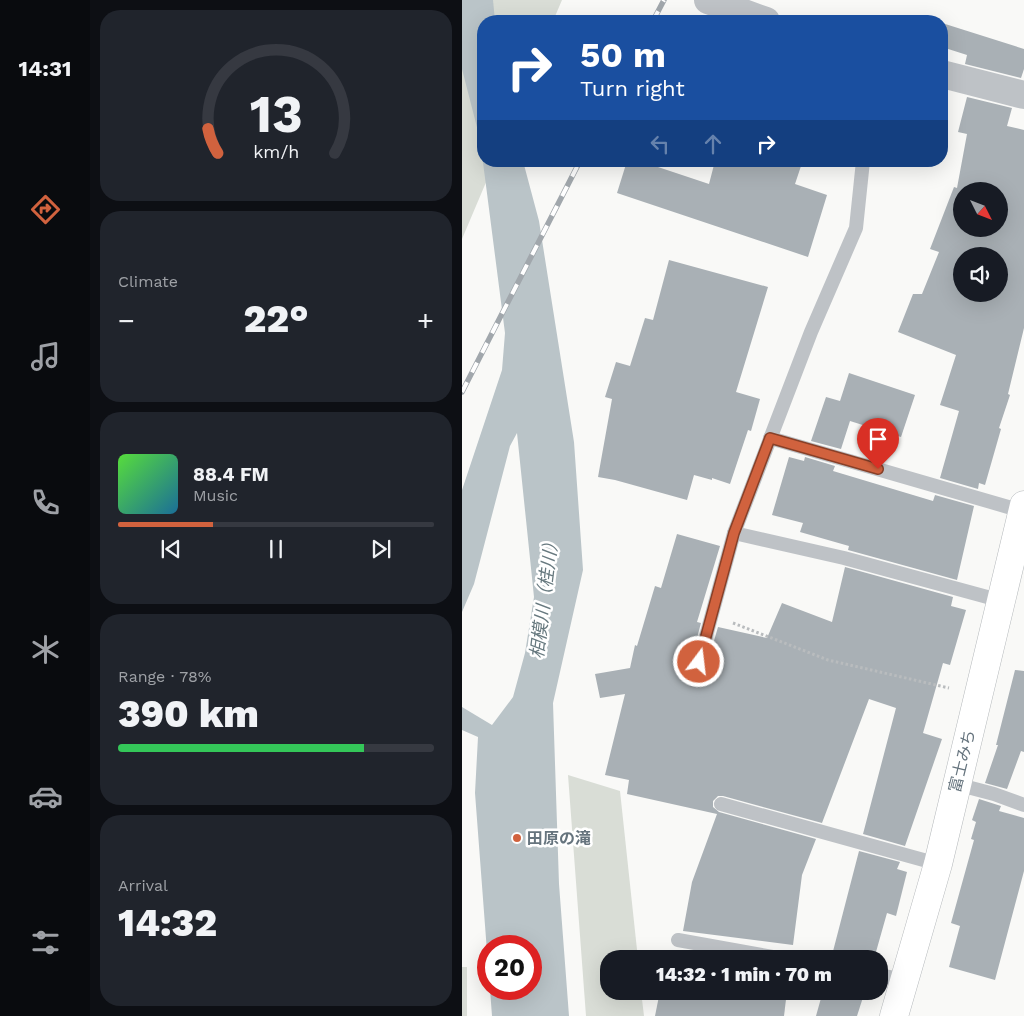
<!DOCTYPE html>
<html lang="en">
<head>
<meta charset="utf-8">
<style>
	:root { --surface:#171b24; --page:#20242c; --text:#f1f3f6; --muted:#9ea1a6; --line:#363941; --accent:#d1623e }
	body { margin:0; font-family:"Work Sans","Noto Sans JP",sans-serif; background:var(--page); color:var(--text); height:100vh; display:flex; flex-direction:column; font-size:19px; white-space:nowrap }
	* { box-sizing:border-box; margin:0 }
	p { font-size:16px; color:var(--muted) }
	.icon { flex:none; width:28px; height:28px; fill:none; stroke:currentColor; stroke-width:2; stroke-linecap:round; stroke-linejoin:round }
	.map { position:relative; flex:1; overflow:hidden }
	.side { display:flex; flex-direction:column; gap:10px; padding:10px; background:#0d0f14; width:372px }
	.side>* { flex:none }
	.guide { position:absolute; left:15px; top:15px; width:471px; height:152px; border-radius:20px; box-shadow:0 5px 20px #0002; background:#1a4fa0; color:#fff; overflow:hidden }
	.needle { width:32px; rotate:132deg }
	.tools { position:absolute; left:491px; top:182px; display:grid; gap:10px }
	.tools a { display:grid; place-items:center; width:55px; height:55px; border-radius:50%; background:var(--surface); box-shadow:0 5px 20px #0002; font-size:25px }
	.speed { position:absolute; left:15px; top:935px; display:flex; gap:10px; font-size:25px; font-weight:700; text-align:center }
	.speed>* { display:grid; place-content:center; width:65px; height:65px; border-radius:50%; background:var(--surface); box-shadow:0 5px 20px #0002; line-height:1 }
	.speed .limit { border:8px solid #d22; background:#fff; color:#111 }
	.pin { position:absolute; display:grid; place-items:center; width:42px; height:42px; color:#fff; margin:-51px -21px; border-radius:50% 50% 50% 0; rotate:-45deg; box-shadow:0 0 5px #0007 }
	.pin .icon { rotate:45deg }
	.me { position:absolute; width:55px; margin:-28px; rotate:15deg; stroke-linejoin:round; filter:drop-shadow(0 0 4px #0008) }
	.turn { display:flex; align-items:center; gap:18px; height:105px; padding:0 20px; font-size:22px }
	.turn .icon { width:65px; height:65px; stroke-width:2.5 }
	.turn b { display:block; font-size:35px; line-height:42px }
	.lanes { display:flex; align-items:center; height:48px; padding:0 20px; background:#0003; justify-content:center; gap:25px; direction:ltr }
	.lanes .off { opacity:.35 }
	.big { font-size:38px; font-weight:800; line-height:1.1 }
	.side .tile { flex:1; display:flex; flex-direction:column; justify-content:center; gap:8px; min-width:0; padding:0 18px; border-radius:20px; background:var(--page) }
	.side .dial { align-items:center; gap:0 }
	.dial svg { height:130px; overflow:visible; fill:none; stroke:var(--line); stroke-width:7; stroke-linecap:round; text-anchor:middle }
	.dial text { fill:var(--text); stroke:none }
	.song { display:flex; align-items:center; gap:15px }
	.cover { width:60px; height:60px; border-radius:8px; background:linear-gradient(135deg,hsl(110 70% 55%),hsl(200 70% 35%)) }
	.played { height:5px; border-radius:2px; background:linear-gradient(90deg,var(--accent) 30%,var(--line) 30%) }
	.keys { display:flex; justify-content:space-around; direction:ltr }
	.heat { display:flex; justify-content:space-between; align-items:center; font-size:28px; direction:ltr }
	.charge { height:8px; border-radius:4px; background:linear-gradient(90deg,#34c759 78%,var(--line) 0) }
	.trip { position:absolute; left:138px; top:950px; width:288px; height:50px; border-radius:20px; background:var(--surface); box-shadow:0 5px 20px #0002; font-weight:800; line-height:50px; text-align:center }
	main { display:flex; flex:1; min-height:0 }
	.menu { display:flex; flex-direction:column; width:90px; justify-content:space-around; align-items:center; background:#090b0e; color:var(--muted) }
	.menu .icon { width:35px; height:35px }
	.menu .selected { color:var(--accent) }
	.menu b { font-size:22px; color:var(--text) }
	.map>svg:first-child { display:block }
</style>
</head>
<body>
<main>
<nav class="menu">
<b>14:31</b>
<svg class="icon selected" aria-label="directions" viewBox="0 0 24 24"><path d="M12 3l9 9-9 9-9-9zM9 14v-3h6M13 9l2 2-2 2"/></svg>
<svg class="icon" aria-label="music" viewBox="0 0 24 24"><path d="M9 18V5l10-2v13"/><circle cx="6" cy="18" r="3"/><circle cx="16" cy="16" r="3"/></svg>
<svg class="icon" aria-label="phone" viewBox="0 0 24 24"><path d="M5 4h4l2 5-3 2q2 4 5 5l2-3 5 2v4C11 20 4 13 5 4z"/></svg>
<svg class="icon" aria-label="climate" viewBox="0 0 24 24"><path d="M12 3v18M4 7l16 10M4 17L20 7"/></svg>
<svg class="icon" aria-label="car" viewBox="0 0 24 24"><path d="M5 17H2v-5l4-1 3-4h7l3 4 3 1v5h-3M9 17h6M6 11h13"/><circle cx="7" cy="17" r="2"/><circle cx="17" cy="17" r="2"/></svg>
<svg class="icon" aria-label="filters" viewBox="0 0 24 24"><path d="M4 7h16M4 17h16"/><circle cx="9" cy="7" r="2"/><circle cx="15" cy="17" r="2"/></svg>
</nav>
<section class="side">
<div class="tile dial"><svg viewBox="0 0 100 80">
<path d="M14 69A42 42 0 1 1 86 69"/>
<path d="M14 69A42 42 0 0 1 8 54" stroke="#d1623e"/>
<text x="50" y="56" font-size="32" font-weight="700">13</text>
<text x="50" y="72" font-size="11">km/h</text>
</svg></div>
<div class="tile"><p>Climate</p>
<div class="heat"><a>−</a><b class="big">22°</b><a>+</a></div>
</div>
<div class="tile">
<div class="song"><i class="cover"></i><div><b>88.4 FM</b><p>Music</p></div></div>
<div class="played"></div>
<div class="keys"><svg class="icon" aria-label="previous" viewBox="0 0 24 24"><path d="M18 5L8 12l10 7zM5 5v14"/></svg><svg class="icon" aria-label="pause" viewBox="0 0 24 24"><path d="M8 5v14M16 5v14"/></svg><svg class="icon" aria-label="next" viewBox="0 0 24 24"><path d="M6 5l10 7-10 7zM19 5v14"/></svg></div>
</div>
<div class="tile"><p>Range · 78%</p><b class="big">390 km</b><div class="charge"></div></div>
<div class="tile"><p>Arrival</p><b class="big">14:32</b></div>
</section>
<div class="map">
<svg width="562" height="1016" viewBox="0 0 562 1016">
	<rect width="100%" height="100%" fill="#f9f9f7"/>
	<!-- green -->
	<g fill="#d9ddd6">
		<path d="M0,0H100L91,21H21V161H33L0,239Z"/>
		<path d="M106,775L158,791L176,959H146V991H179L182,1016H124Z"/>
		<rect x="0" y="967" width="5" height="49"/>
	</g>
	<!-- water -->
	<path fill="#bac4c8" d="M0,0H31L33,21H21V161H61L77,221L112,442L121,570L91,703L97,884L107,1016H30L28,989H69V946H26V965L13,793L16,737L0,730V707L30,725L51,697L63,653L72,597L55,433L48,446L12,584L0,612V490L40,370L43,333L18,139L0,69Z"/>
	<!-- building -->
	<g fill="#a9b0b5" fill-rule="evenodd">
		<path d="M480,23L562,49V69L559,78L503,64L505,55L480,47Z"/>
		<path d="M505,97L550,108L545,126L562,130V328L546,394L548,395L537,428L539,429L523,485L517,483L516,489L478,478L497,411L478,405L494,355L436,332L451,294H460L477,252L468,249L492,187L495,188L505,134L496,132ZM500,191H538V229H500ZM500,256H538V294H500Z"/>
		<path d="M165,161H178L247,184L253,161H323L339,166L333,184L365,195L346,257L155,193Z"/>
		<path d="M207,260L306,287L274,392L298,399L289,431L286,430L268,484L250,478V480L232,475L225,500L153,480L136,477L150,399L143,397L154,362L168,366L183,318L191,320Z"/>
		<path d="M387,373L453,395L439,437L388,421L379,449L349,441L364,397L378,401Z"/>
		<path d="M327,457L342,461L343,457L373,466L371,471L471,501L473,495L512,506L495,580L386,550L387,546L338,532L341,523L310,515Z"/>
		<path d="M215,534L258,546L235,622L239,623L229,660L230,668L235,671L240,670L245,665L256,627L305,638L320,603L370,622L383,567L491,597L489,606L504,610L488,665L481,663L461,733L480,739L443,846L401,834L434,708L407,699L360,823L261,796H256L251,801V807L257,812L354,839L340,875L331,945L221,931L230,882L255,814L165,794L167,780L143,775L163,694L138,698L133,674L168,668L173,645L175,646L193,586L199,588Z"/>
		<path d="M553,670L562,671V752L559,751L545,789L523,783L536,745H534Z"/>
		<path d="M517,799L539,806L537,811L562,818V871L533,980L487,967L498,926L489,923L512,840L509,839L514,822L510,820Z"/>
		<path d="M397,851L438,862L435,869L445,872L434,916L425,913L412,959H369Z"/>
		<path d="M198,991H325L322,1016H193Z"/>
		<path d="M361,991H403L395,1016H354Z"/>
	</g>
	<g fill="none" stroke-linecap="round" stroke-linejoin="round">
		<defs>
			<path id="highway" d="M432,1016L476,864L562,505"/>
		</defs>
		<!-- highway casing -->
		<use href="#highway" stroke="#b4b8bb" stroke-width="29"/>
		<!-- path -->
		<path stroke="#b9bcbe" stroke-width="3" stroke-dasharray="2.5 2.5" stroke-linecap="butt" d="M271,623L366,660L487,688"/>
		<!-- lane -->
		<g stroke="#bec2c6" stroke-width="14">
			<path d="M401,161L394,228L349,332L272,533L382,558L540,601"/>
			<path d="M308,438L560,511"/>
			<path d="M237,662L272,533"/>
			<path d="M494,784L532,794L562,805"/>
			<path d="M259,804L476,864"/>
			<path d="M216,940L322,959"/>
			<path d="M416,975L443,980"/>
		</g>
		<!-- street -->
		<g stroke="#bec2c6" stroke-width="28">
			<path d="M246,0L304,21"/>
			<path d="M480,74L562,95"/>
		</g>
		<!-- highway -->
		<use href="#highway" stroke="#fff" stroke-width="28"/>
		<defs>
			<g id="rail">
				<path d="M191,21L202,0"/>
				<path d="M0,392L118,161"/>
			</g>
		</defs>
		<!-- rail casing -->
		<use href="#rail" stroke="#a1a7ac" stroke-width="5.5"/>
		<!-- rail -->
		<use href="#rail" stroke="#fff" stroke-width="4" stroke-dasharray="11" stroke-linecap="butt"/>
	</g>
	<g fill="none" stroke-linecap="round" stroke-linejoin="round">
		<defs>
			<path id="route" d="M237,662L272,533L308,438L416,469"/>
		</defs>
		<!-- route casing -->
		<use href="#route" stroke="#884028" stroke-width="12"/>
		<!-- route -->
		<use href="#route" stroke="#d1623e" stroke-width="9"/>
	</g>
	<!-- markers -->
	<circle fill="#d1623e" stroke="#fff" stroke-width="2" cx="55" cy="838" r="5"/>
	<g text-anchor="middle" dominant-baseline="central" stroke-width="5" stroke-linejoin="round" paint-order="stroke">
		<!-- street labels -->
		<g font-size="16" fill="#66747e" stroke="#fff">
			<text transform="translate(500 761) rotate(-76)">富士みち</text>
		</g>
		<!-- poi labels -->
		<g font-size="16" font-weight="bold" fill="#66747e" stroke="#fff" text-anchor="start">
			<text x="65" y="838">田原の滝</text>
		</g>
		<!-- water labels -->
		<g font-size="18" font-style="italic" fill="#67797f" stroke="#fff">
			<text transform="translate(82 596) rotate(-83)">相模川（桂川）</text>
		</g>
	</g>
</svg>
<div class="tools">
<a><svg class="needle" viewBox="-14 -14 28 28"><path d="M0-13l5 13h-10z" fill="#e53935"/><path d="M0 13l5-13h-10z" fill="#9ea1a6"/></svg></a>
<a><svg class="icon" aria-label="sound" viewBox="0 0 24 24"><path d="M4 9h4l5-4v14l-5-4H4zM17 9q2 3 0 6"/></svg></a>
</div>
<div class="speed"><div class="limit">20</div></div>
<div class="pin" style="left:416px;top:469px;background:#d93025"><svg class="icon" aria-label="arrive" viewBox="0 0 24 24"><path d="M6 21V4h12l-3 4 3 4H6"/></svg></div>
<svg class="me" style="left:237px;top:662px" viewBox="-20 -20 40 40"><circle r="17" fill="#d1623e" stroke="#fff" stroke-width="3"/><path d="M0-11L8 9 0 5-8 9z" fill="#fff"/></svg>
<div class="trip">14:32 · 1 min · 70 m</div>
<div class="guide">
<div class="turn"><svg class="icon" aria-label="right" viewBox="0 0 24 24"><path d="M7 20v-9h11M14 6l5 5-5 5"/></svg><div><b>50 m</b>Turn right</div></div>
<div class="lanes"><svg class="icon off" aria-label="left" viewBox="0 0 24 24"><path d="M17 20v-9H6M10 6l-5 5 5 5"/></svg><svg class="icon off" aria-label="ahead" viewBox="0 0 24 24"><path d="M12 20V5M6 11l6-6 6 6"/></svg><svg class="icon" aria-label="right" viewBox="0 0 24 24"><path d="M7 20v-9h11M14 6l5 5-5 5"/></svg></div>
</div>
</div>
</main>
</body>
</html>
